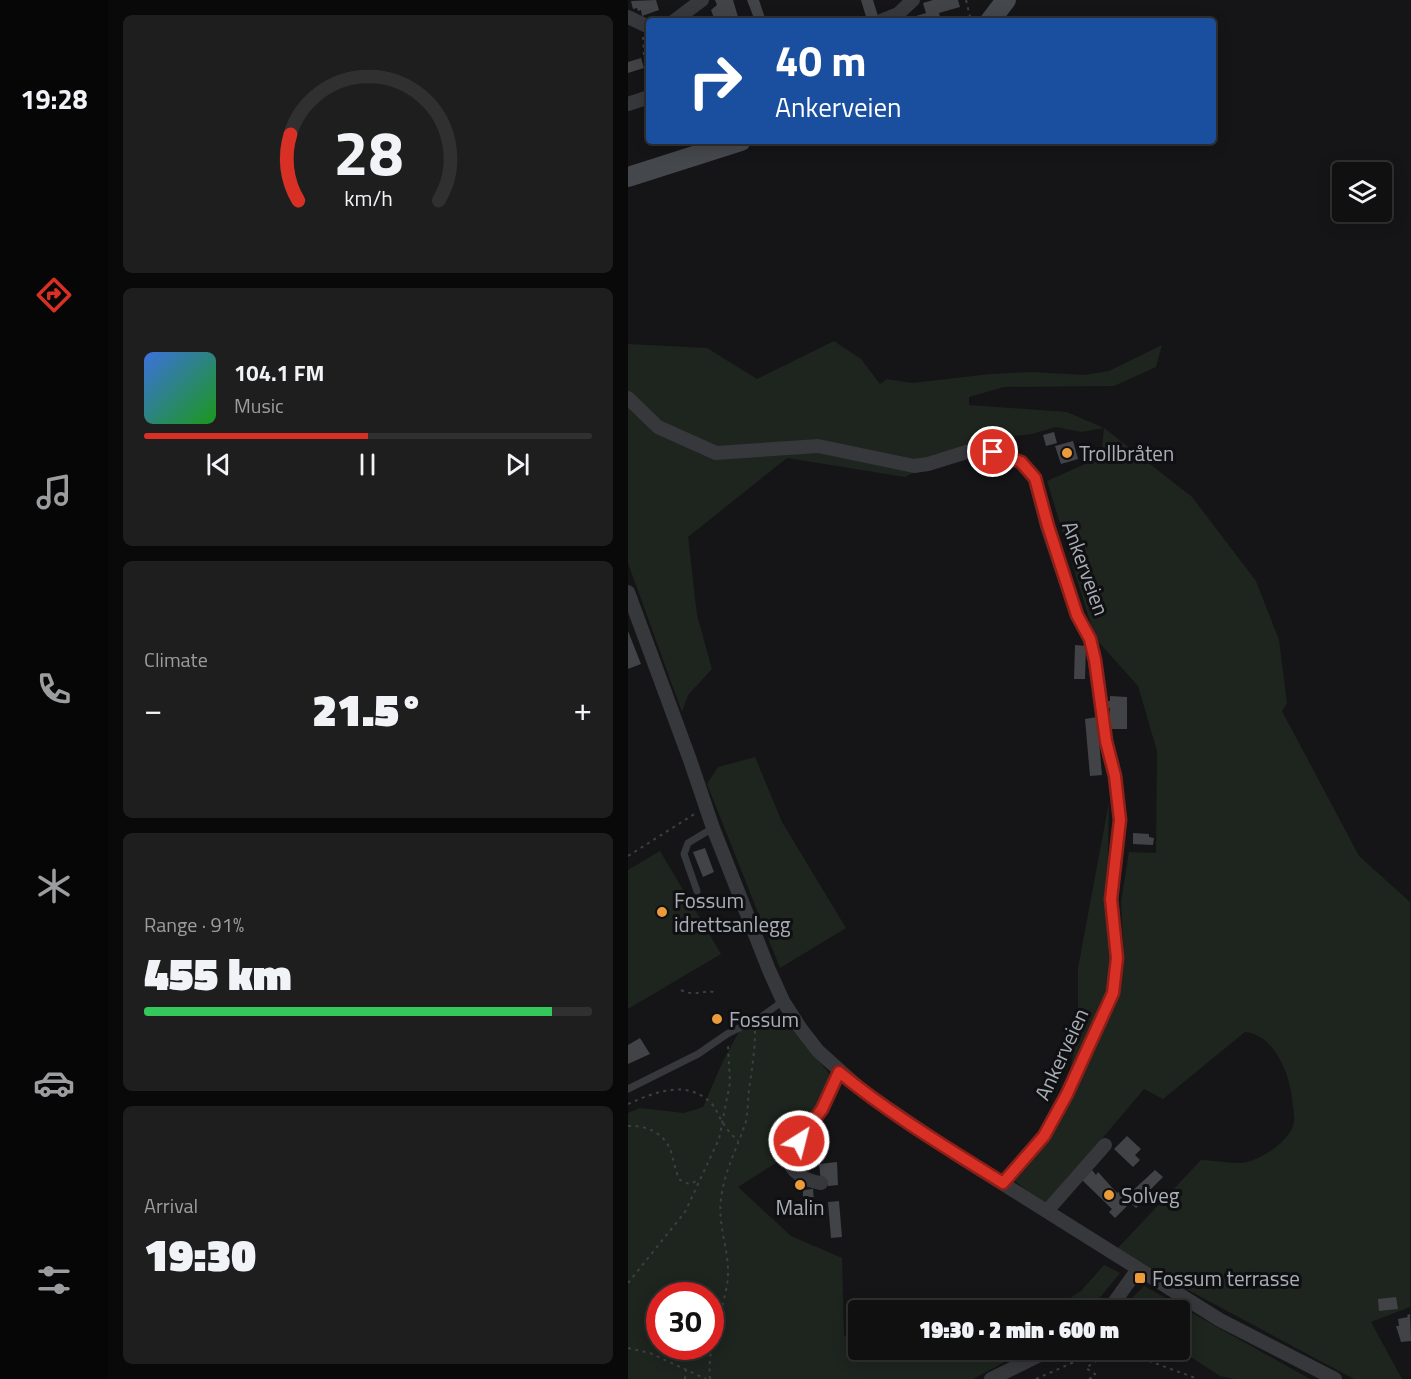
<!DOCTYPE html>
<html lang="en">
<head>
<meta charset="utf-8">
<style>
	:root { --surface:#101011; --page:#1e1e1f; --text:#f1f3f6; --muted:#9c9d9f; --line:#303031; --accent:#d93025 }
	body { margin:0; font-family:"Titillium Web",sans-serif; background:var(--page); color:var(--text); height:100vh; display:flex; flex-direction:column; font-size:22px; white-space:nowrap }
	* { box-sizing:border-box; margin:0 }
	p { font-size:20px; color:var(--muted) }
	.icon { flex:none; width:33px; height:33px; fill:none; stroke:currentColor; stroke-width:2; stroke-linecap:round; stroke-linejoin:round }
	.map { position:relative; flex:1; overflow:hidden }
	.side { display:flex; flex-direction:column; gap:15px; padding:15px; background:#090909; width:520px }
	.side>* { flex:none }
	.guide { position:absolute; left:18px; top:18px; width:570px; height:126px; border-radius:6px; box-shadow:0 3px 15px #0003,0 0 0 2px var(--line); background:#1a4fa0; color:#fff; overflow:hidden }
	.fabs { position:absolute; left:704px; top:162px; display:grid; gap:12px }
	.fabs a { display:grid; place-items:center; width:60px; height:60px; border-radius:6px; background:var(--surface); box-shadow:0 3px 15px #0003,0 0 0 2px var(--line); font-size:30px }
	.speed { position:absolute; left:18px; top:1282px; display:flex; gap:12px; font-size:30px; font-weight:700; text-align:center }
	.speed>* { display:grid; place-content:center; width:78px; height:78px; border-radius:50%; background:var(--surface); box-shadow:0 3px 15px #0003,0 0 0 2px var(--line); line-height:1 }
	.speed .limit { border:9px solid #d22; background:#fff; color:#111 }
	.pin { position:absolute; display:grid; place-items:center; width:51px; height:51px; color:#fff; margin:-26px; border:3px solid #fff; border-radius:50%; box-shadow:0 2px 6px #0007 }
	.me { position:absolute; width:66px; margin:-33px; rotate:36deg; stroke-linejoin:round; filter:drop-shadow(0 0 4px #0008) }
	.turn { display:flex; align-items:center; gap:21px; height:126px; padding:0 30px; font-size:27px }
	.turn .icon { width:78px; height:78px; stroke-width:2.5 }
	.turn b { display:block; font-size:42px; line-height:51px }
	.big { font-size:45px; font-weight:800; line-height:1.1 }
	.side .tile { flex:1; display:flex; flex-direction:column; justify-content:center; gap:9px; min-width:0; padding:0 21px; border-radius:9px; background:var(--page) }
	.side .dial { align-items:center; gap:0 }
	.dial svg { height:156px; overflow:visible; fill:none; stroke:var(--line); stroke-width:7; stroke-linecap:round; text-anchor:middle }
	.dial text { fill:var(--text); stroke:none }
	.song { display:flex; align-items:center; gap:18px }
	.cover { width:72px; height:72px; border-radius:9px; background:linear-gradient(135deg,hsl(220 70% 55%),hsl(120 70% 35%)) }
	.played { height:6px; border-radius:3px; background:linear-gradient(90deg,var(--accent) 50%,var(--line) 50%) }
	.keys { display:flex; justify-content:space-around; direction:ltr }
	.heat { display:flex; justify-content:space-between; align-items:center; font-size:33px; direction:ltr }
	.charge { height:9px; border-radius:4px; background:linear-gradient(90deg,#34c759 91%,var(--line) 0) }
	.trip { position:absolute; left:220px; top:1300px; width:342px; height:60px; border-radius:6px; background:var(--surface); box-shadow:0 3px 15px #0003,0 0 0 2px var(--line); font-weight:800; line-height:60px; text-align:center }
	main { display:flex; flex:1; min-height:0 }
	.menu { display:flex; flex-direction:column; width:108px; justify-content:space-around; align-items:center; background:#060607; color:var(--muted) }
	.menu .icon { width:42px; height:42px }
	.menu .current { color:var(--accent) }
	.menu b { font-size:27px; color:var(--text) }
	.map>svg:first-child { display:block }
</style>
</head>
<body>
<main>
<nav class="menu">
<b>19:28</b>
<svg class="icon current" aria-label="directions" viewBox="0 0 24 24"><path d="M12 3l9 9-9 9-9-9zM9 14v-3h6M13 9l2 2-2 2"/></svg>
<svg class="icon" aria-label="music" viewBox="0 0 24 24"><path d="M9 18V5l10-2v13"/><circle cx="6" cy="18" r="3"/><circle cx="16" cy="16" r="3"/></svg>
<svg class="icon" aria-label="phone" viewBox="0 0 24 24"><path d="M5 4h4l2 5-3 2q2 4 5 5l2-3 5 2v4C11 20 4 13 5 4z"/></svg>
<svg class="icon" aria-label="climate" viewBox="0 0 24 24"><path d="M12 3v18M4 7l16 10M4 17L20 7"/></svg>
<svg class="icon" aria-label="car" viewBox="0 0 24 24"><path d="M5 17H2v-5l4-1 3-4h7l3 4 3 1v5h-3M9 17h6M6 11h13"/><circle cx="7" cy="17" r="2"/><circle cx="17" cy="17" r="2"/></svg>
<svg class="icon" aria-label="filters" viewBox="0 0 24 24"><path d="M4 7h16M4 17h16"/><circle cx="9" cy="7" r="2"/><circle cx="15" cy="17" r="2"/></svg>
</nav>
<section class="side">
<div class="tile dial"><svg viewBox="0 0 100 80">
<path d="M14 69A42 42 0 1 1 86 69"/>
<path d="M14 69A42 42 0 0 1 10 35" stroke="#d93025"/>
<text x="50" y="56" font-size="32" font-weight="700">28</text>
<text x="50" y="72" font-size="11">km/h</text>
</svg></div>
<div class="tile">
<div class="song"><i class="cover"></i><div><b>104.1 FM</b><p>Music</p></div></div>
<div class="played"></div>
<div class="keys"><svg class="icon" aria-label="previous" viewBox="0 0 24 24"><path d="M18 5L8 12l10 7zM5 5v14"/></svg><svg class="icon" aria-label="pause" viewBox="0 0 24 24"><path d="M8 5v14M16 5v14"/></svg><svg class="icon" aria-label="next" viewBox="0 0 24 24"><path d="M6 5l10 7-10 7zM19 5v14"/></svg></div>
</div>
<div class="tile"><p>Climate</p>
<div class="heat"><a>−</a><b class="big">21.5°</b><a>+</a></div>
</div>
<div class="tile"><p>Range · 91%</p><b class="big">455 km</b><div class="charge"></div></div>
<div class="tile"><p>Arrival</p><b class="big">19:30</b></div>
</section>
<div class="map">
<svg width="783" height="1379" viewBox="0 0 783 1379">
	<rect width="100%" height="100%" fill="#151517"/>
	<!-- green -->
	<g fill="#1d251e" fill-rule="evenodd">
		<path d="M206,341L233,359L252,384L259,379L284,383L362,374L404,372L456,375L481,371L534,345L528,367L486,386L376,387L341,397V405L439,412L476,428L564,497L628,581L651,640L659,703L654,711L731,856L782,902V1307L743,1322L774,1379H726L487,1251L573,1160C585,1160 609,1165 619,1162C637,1157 658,1143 665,1126C667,1121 666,1113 665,1108C664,1080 649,1035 617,1032L535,1099L516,1089L417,1206L387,1181L421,1141L491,996L496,961L493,901L501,852L528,853L529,751L510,686L467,638L419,481L473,457L476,428L454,432L428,427L404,434L349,440L277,477L159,458L60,537L69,615L84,669L60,695L54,712L0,563V344L79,348L129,379Z"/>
		<path d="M127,757L154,822L218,928L152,968L79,784L90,767Z"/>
		<path d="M481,802L479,901L484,961L480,993L440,1082L450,1029V968Z"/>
		<path d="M32,851L93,954L0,1009V870Z"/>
		<path d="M155,1016L204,1077L189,1111L148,1163L110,1187L163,1236L214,1258L216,1336L231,1332V1350H337L341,1356L357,1355L365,1350H399L345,1379H0V1113L12,1108L56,1113L75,1107L95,1061L114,1026ZM32,1296H82V1347H32Z"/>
		<path d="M476,1265L492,1273L461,1311H423L453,1291Z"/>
		<path d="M516,1286L682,1379H607L592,1376L552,1350V1311H491Z"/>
	</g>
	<!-- building -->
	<g fill="#414347">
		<path d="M28,0L31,10L14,16L13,10L10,11L9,8L5,9L3,1Z"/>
		<path d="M87,0H105L111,20L93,21L90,17L86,18L83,10L89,5Z"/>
		<path d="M119,0H131L138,21H127Z"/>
		<path d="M233,0H245L250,16L239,20Z"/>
		<path d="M305,0H330L332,7L311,13L313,21H282L289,18L288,16L298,13L295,3Z"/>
		<path d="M13,58L16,68L0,73V62Z"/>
		<path d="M426,432L429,443L418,446L415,435Z"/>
		<path d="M445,441L450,459L433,464L427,446Z"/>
		<path d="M0,631L13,664L0,669Z"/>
		<path d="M447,645L458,646L457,679H446Z"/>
		<path d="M482,696L499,697V729H482L479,717H482V708H480V701H482Z"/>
		<path d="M469,717L474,775L462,776L457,719Z"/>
		<path d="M505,833L521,834V837L526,838L525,845L505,844Z"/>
		<path d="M77,848L86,872L75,877L65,852Z"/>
		<path d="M12,1038L22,1054L0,1064V1045Z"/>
		<path d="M499,1136L513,1149L507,1155L512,1160L505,1167L486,1149Z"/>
		<path d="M209,1162L210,1185L200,1186L199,1180L193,1181L191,1164Z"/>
		<path d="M464,1170L468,1175L470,1172L489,1193L491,1192L496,1196L494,1198L500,1205L487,1218L481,1212L484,1209L454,1180Z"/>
		<path d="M527,1170L535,1177L516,1196L518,1198L508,1208L501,1201L503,1198L500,1195Z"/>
		<path d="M185,1189L186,1202H175V1190Z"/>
		<path d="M211,1201L214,1237L203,1238L200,1202Z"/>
		<path d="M768,1297L770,1309L751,1311L750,1299Z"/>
		<path d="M782,1314L783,1341L773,1342L768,1326H771L770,1319L780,1317L779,1315Z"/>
	</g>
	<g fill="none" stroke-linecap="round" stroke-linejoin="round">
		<!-- path -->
		<g stroke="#3c3f43" stroke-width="2" stroke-dasharray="3 4.5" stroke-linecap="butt">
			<path d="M338,0L343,21"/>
			<path d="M15,37L16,57L21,72"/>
			<path d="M0,856L68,813"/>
			<path d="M53,990C69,998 76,988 88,993"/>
			<path d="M0,1104C27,1092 59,1079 83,1103C89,1109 90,1116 95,1123C99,1130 105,1136 110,1141"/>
			<path d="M0,1126C16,1125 34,1132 41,1147C46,1157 46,1170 52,1180L61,1184L71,1180"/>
			<path d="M0,1283L57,1212L91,1139L102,1083L100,1046"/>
			<path d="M0,1348L22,1353L78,1379"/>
			<path d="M57,1379L58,1370"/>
			<path d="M82,1379C79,1345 93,1318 99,1285C104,1255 89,1228 93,1199C96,1171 110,1147 118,1121C120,1110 120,1099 121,1089C124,1069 127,1050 127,1030"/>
			<path d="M408,1379L464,1354L477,1351L505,1355L570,1379"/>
			<path d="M461,1379L467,1376V1374L458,1368L469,1360L470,1350"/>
		</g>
		<!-- lane -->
		<g stroke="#36383c" stroke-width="7">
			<path d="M69,891L56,854L60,843L85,828"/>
			<path d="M0,1089L70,1054L99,1034L133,1017L155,1001"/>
		</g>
		<!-- street -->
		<g stroke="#36383c" stroke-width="14">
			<path d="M0,17L21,27"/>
			<path d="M46,21L74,0"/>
			<path d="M253,21L270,14L285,0"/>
			<path d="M0,104L21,97"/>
			<path d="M0,398L30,427L88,453L190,446L286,466L300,464L345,450L365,452L393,462L407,479L419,526L449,615L462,639L467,660L478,741L487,776L492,820L483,899L489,958L485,993L439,1094L416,1136L375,1183"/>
			<path d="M0,592L62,760L85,828L141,970L155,1001L173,1029L190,1051L236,1092L326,1153L592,1320L707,1379"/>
			<path d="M193,1183C178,1181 162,1172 160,1157L194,1109L211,1072"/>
			<path d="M419,1211L477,1145"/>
			<path d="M480,1311L510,1269"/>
			<path d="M363,1379L422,1350"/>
		</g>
		<!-- secondary -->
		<g stroke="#44474c" stroke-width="20">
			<path d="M362,21L378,0"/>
			<path d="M0,177L113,141"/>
		</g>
	</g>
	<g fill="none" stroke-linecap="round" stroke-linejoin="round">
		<defs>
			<path id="route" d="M171,1141L194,1109L211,1072C262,1114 319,1148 375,1183L416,1136L439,1094L485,993L489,958L483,899L492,820L487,776L478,741L467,660L462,639L449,615L420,526L407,478L393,462L365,452"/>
		</defs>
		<!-- route casing -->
		<use href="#route" stroke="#8d1f18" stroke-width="15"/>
		<!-- route -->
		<use href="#route" stroke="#d93025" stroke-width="10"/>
	</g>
	<!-- markers -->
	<g fill="#eb9b39" stroke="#101012" stroke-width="2">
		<circle cx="439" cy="453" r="6"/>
		<circle cx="34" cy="912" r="6"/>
		<circle cx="89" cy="1019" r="6"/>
		<circle cx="172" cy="1185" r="6"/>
		<circle cx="481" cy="1195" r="6"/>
		<rect x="506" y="1272" width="12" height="12" rx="3"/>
	</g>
	<g text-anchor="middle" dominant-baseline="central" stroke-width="6" stroke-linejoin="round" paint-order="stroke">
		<!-- poi labels -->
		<g font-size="21" fill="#a7aeb6" stroke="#101012" text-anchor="start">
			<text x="451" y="453">Trollbråten</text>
			<text x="46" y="900">Fossum<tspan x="46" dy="24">idrettsanlegg</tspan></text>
			<text x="101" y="1019">Fossum</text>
			<text x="493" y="1195">Solveg</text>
			<text x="172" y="1207" text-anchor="middle">Malin</text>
			<text x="524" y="1278">Fossum terrasse</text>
		</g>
		<!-- street labels -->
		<g font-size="21" fill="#a7aeb6" stroke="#101012">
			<text transform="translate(458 568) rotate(70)">Ankerveien</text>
			<text transform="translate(433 1054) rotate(-65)">Ankerveien</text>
		</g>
	</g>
</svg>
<div class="fabs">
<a><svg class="icon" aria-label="layers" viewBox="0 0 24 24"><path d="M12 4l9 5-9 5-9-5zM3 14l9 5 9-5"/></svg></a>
</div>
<div class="speed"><div class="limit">30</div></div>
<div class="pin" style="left:365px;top:452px;background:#d93025"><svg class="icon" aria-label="arrive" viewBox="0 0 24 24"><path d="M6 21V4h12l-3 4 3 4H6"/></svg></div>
<svg class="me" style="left:171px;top:1141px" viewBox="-20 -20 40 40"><circle r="17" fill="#d93025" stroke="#fff" stroke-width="3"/><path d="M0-11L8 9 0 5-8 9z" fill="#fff"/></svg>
<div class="trip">19:30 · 2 min · 600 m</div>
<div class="guide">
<div class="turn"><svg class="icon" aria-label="right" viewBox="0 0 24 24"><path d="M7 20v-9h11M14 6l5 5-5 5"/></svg><div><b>40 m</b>Ankerveien</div></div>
</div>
</div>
</main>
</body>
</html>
